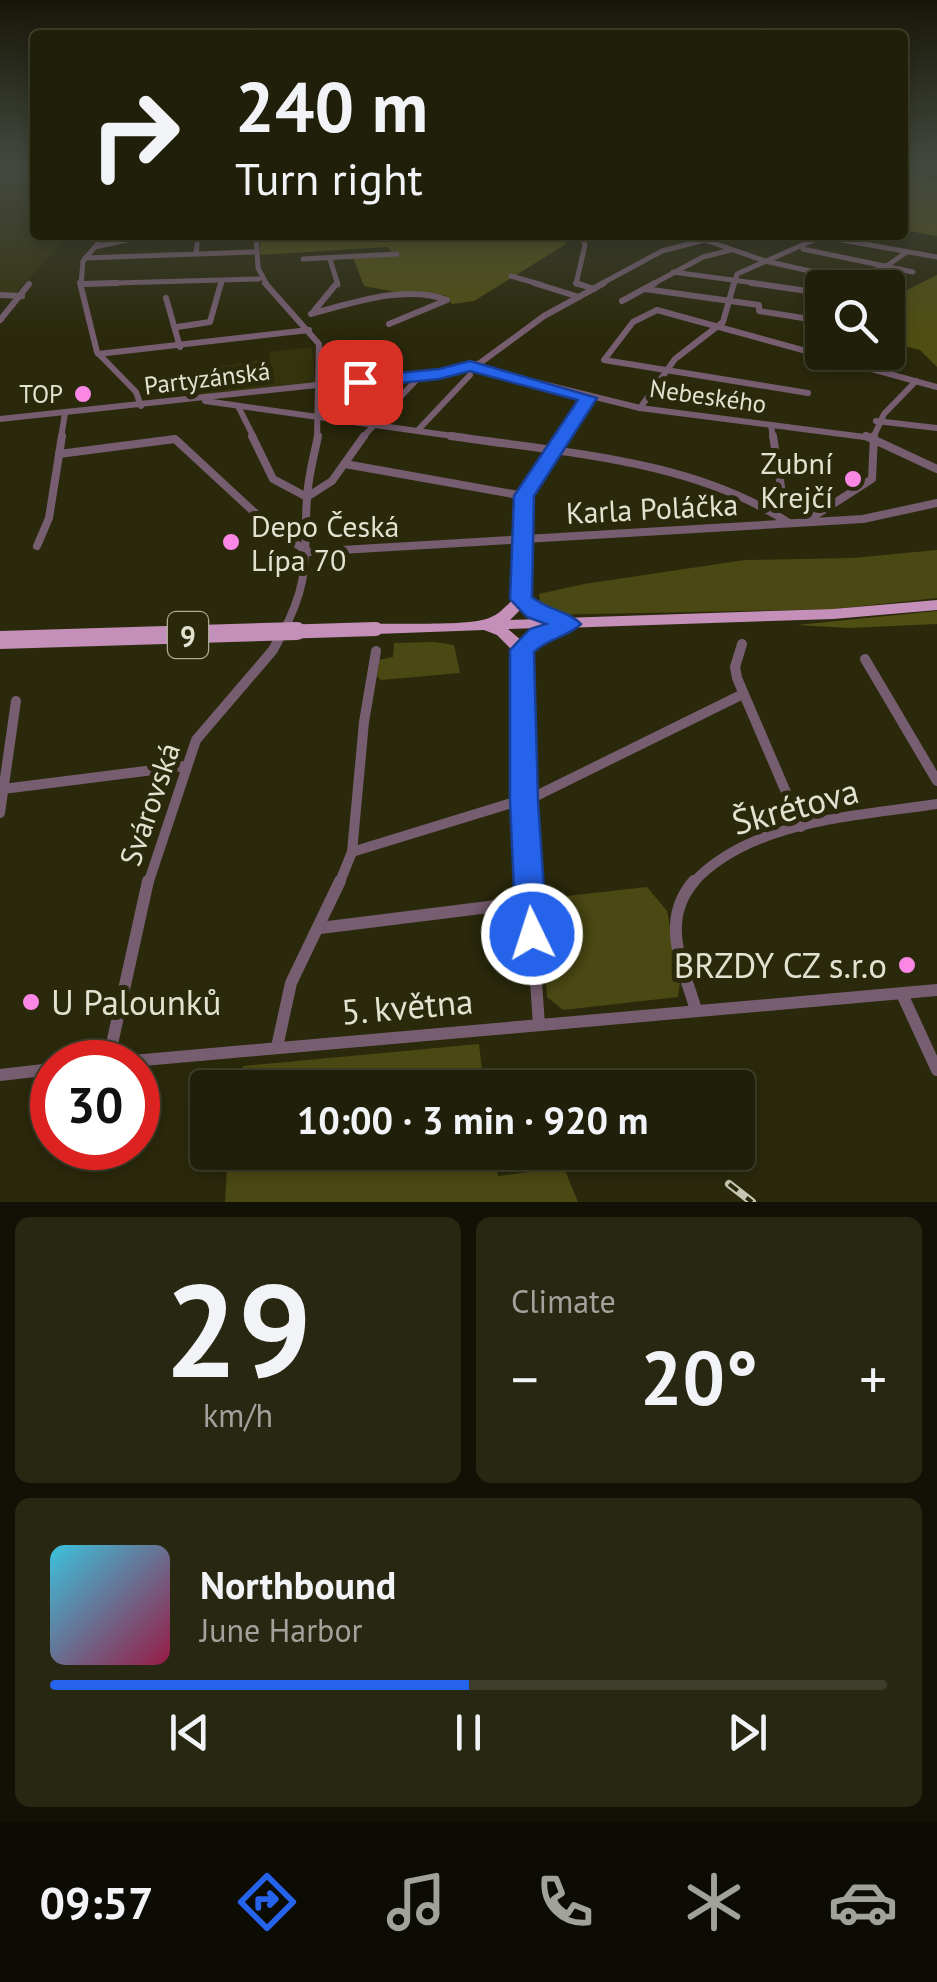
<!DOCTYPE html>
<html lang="en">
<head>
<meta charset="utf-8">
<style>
	:root { --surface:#201f09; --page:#282712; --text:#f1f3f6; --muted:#a2a29c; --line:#3d3d2a; --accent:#2563eb }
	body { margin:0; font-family:"PT Sans",sans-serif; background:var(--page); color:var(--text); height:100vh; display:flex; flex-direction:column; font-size:38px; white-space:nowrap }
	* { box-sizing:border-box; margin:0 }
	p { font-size:32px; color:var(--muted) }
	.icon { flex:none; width:55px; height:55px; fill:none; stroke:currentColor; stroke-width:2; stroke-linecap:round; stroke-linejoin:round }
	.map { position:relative; height:1202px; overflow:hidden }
	.details { display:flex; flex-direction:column; gap:15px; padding:15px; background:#121105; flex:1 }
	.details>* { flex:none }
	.hud { position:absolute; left:30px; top:30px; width:878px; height:210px; border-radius:10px; box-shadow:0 5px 15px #0003,0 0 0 2px var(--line); background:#201f09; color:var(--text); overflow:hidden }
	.tools { position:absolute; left:805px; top:270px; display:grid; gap:20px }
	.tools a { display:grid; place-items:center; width:100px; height:100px; border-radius:10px; background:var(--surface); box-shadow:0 5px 15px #0003,0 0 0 2px var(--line); font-size:50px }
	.speed { position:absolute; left:30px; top:1040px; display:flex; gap:20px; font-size:50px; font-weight:700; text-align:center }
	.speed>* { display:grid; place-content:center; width:130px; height:130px; border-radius:50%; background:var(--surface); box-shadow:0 5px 15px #0003,0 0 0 2px var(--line); line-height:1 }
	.speed .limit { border:15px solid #d22; background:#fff; color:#111 }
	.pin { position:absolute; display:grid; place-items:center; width:85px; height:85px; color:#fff; margin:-42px; border-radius:20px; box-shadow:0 5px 15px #0006 }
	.me { position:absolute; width:110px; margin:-55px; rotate:356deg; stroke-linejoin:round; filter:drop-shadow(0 0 8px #0008) }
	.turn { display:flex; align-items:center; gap:35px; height:210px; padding:0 40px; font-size:45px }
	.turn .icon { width:130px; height:130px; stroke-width:2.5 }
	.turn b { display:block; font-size:70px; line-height:85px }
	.big { font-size:75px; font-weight:700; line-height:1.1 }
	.details .tile { flex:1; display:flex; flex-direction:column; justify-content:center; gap:15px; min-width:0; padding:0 35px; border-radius:15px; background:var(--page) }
	.details .dial { align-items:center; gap:0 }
	.dial b { font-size:130px; line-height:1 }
	.song { display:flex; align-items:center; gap:30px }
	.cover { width:120px; height:120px; border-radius:15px; background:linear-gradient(135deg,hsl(190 70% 55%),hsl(340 70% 35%)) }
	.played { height:10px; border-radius:5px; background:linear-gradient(90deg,var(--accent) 50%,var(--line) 50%) }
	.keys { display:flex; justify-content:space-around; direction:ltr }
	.heat { display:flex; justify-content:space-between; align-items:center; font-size:55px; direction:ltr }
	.details .tiles { flex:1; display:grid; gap:15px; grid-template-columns:1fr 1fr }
	.tile:last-child { grid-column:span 2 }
	.trip { position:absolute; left:190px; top:1070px; width:565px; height:100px; border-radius:10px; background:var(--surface); box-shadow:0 5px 15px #0003,0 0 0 2px var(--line); font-weight:700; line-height:100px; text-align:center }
	.dock { display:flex; height:160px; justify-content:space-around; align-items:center; background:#0d0c04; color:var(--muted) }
	.dock .icon { width:70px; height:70px }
	.dock .active { color:var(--accent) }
	.dock b { font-size:45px; color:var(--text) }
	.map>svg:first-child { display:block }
</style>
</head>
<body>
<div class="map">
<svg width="937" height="1202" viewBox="0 0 937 1202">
	<rect width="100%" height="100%" fill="#2a290c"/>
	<!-- built -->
	<g fill="#34330d">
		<path d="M35,182V235H68L15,294H0V183Z"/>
		<path d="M312,347L315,383L198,395L195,377L217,367L270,358L269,352Z"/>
	</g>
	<!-- green -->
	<g fill="#4b4913">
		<path d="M937,550V598L835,609L542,615L539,594L584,584L745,560L852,558Z"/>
		<path d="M435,642L454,645L460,673L381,680L377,676L379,660L393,657L394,643Z"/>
		<path d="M647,887L667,911L680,982L678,997L563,1010L547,997L540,899Z"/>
		<path d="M479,1044L484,1087H239L243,1066Z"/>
		<path d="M228,1152L494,1153L498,1176L564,1168L578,1202H225Z"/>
	</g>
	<!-- forest -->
	<g fill="#504f13">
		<path d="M902,167L937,182V236L903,230Z"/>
		<path d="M260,235H561L566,244L474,301L452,304L444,295L406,294L364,286L353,258L395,254L387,247L260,255Z"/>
		<path d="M937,275V367L920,350L900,345L888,328V304L899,294Z"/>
		<path d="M937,611V624L849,628L797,625Z"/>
	</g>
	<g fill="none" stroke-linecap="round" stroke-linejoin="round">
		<!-- minor-far4 -->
		<g stroke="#765d70" stroke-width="5">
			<path d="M256,235L258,268L267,285"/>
			<path d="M580,235L585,245L576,284L581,285"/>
			<path d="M814,235L937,257"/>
			<path d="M708,241L765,261L873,285"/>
			<path d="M95,247L150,235"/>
			<path d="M803,249L913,272"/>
			<path d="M196,254L198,235"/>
			<path d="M85,258L253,252"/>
			<path d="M303,259L397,254"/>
			<path d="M330,259L338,285"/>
			<path d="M673,272L769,285"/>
			<path d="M511,276L542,285"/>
			<path d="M81,284L259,279"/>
			<path d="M81,285L83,261L105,235"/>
			<path d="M221,285L222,281"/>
			<path d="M599,285L662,251L724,235"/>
			<path d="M651,285L703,257L731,250"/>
			<path d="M734,285L737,274L825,235"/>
			<path d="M839,285L888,265L907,252"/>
		</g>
		<!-- minor-far3 -->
		<g stroke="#765d70" stroke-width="6">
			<path d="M80,283L97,352L136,392L141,406"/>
			<path d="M265,283L319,344L317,438"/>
			<path d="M534,283L579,297"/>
			<path d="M576,283L594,289"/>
			<path d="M751,283L822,293"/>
			<path d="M862,283L884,288"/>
			<path d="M81,284L117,283"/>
			<path d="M833,288L845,283"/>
			<path d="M645,289L759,305V311L822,321"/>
			<path d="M0,295L22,296"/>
			<path d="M166,298L180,347"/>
			<path d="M622,301L655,283"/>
			<path d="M314,311L337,283"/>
			<path d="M311,314C352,303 406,284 447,300L389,324"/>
			<path d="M0,320L29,284"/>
			<path d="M177,327L210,322L221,283"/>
			<path d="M812,352L822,297"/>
			<path d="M98,354L309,330"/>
			<path d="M470,366L640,408L872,438"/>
			<path d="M808,393L604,360L633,322L657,310L937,387"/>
			<path d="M205,401L467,438"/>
			<path d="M238,406L254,438"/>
			<path d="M640,408L675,359L723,322L734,283"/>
			<path d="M0,419L457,370L480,363L544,316L604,283"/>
			<path d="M876,421L937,428"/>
			<path d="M771,425L773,438"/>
			<path d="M419,429L470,375"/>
			<path d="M61,438L65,413"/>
			<path d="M362,438L419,377"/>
			<path d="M562,438L589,398"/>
			<path d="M873,438L884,414L916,381"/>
		</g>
		<!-- minor-far2 -->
		<g stroke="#765d70" stroke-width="8">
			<path d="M252,436L273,479L307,497"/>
			<path d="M451,436C564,453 691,459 789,523"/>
			<path d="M866,436L937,469"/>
			<path d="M59,454L175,439L267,524L308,552"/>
			<path d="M345,464L524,496"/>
			<path d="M307,497L332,481L364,436"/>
			<path d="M763,504L782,493L773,436"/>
			<path d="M808,520L872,479L874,436"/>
			<path d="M37,546L49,518L62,436"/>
			<path d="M308,552L863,519L937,503"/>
			<path d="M521,599L524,496L564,436"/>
			<path d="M282,634C312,577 303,557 307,498C308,477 314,456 318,436"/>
		</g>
		<!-- minor-far1 -->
		<g stroke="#765d70" stroke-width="10">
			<path d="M742,644L735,667L737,678L801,827"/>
			<path d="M522,650L530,884"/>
			<path d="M865,659L937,781"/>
			<path d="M3,789L185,766"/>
			<path d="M0,813L16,701"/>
			<path d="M352,852L538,795L743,694"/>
			<path d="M148,884L196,740L273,650L283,631"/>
			<path d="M339,884L352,852L364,722L376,651"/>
			<path d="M692,884C749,820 858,816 937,804"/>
		</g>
		<!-- minor -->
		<g stroke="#765d70" stroke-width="12">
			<path d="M529,881L539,1025"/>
			<path d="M694,881C659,921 683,966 696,1010"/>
			<path d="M320,928L529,902"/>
			<path d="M902,994L937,1070"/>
			<path d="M277,1047L291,983L340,881"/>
			<path d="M108,1062L148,881"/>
			<path d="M121,1062L937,990"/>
			<path d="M0,1075L52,1069"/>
			<path d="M114,1155L115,1148"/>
		</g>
		<!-- primary -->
		<path fill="#c490b9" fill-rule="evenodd" d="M521,595L526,596L540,609L562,618L833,609L937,600V610L833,619L562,628L544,637L528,654L522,655L516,654L497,635L484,630L376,634L368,629L376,624C401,623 470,626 489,618C503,613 509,600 521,595ZM522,608L530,615L539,619L510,620ZM538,628L522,641L508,629Z"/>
		<defs>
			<path id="rail" d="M729,1184L752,1202"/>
		</defs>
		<!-- rail casing -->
		<use href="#rail" stroke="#c6c6b4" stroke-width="8"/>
		<!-- rail -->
		<use href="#rail" stroke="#2a290c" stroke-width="4" stroke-dasharray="11" stroke-linecap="butt"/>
		<!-- primary-bridge-far1 -->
		<path stroke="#c490b9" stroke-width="14" d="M212,634L376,629"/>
		<!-- primary-bridge -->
		<path stroke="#c490b9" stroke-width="18" d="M0,640L297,631"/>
	</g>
	<!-- sky -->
	<linearGradient id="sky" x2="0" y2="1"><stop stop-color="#171707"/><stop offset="0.5" stop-color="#444940"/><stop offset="1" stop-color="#444940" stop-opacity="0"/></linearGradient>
	<rect width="937" height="333" fill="url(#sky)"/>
	<!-- route -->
	<path fill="#2563eb" stroke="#184099" stroke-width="2.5" d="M470,361L597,398L534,496L532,597C547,610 569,611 581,624C568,637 548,638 534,652L538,801L547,934L543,943L532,947L520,943L516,934L510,801V650L530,629L546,624L527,617L510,599L514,496L578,400L470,371L439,379L360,387L352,382L360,377L439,369Z"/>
	<!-- markers -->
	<g fill="#fb87e5" stroke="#2a290c" stroke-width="4">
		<circle cx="83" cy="394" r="10"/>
		<circle cx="853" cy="479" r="10"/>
		<circle cx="231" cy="542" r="10"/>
		<circle cx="907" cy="965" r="10"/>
		<circle cx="31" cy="1002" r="10"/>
	</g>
	<g text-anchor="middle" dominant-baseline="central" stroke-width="10" stroke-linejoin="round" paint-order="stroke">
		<!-- far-street labels -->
		<g font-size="25" fill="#e2e2d1" stroke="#2a290c">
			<text transform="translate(207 378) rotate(-7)">Partyzánská</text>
			<text transform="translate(708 396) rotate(8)">Nebeského</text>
		</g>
		<!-- far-poi labels -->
		<g font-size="25" fill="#e2e2d1" stroke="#2a290c" text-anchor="end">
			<text x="63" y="394">TOP</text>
		</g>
		<!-- shield labels -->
		<rect fill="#2a290c" stroke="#abaa96" stroke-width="2.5" x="168" y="612" width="40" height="46" rx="8"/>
		<g font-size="28" font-weight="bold" fill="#e2e2d1">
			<text x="188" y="635">9</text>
		</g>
		<!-- poi labels -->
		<g font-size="30" fill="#e2e2d1" stroke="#2a290c" text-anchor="end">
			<text x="833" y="462">Zubní<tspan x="833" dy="34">Krejčí</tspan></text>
			<text x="251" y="525" text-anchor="start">Depo Česká<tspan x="251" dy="34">Lípa 70</tspan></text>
		</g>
		<!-- street labels -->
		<g font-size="30" fill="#e2e2d1" stroke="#2a290c">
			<text transform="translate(652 508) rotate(-3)">Karla Poláčka</text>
			<text transform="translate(149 804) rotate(-71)">Svárovská</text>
		</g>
		<!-- near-street labels -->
		<g font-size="35" fill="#e2e2d1" stroke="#2a290c">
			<text transform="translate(795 806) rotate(-15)">Škrétova</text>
			<text transform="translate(407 1006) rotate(-5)">5. května</text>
		</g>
		<!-- near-poi labels -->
		<g font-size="35" fill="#e2e2d1" stroke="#2a290c" text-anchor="end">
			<text x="887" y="965">BRZDY CZ s.r.o</text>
			<text x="51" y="1002" text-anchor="start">U Palounků</text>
		</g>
	</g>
</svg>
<div class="tools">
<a><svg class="icon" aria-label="search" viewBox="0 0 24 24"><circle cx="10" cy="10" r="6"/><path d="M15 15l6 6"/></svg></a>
</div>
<div class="speed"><div class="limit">30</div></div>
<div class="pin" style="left:360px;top:382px;background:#d93025"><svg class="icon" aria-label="arrive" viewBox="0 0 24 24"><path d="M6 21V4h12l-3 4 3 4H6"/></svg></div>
<svg class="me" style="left:532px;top:934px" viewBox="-20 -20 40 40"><circle r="17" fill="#2563eb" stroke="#fff" stroke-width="3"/><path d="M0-11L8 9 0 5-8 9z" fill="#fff"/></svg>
<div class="trip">10:00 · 3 min · 920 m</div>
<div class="hud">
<div class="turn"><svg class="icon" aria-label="right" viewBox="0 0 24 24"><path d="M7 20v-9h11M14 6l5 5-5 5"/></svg><div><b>240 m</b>Turn right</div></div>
</div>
</div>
<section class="details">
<div class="tiles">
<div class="tile dial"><b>29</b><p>km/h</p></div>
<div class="tile"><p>Climate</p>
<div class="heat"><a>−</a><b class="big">20°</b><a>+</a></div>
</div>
<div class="tile">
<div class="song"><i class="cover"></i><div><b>Northbound</b><p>June Harbor</p></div></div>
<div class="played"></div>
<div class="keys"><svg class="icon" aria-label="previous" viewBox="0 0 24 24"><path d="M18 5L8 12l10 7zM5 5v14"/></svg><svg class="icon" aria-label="pause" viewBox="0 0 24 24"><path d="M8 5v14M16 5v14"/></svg><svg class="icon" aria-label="next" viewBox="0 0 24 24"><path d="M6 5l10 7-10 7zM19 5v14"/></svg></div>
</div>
</div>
</section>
<nav class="dock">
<b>09:57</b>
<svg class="icon active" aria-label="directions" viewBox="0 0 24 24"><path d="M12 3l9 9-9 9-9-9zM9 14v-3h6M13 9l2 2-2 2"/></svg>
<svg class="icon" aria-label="music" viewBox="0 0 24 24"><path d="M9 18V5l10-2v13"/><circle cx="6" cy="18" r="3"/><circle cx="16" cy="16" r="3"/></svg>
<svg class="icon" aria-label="phone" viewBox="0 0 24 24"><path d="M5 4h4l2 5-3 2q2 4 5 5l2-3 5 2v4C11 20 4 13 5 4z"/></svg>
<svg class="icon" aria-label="climate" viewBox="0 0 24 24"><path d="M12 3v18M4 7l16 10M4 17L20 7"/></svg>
<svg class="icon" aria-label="car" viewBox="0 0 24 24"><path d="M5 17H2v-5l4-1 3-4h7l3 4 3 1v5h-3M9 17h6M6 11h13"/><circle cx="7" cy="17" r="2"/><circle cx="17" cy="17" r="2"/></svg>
</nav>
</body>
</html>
